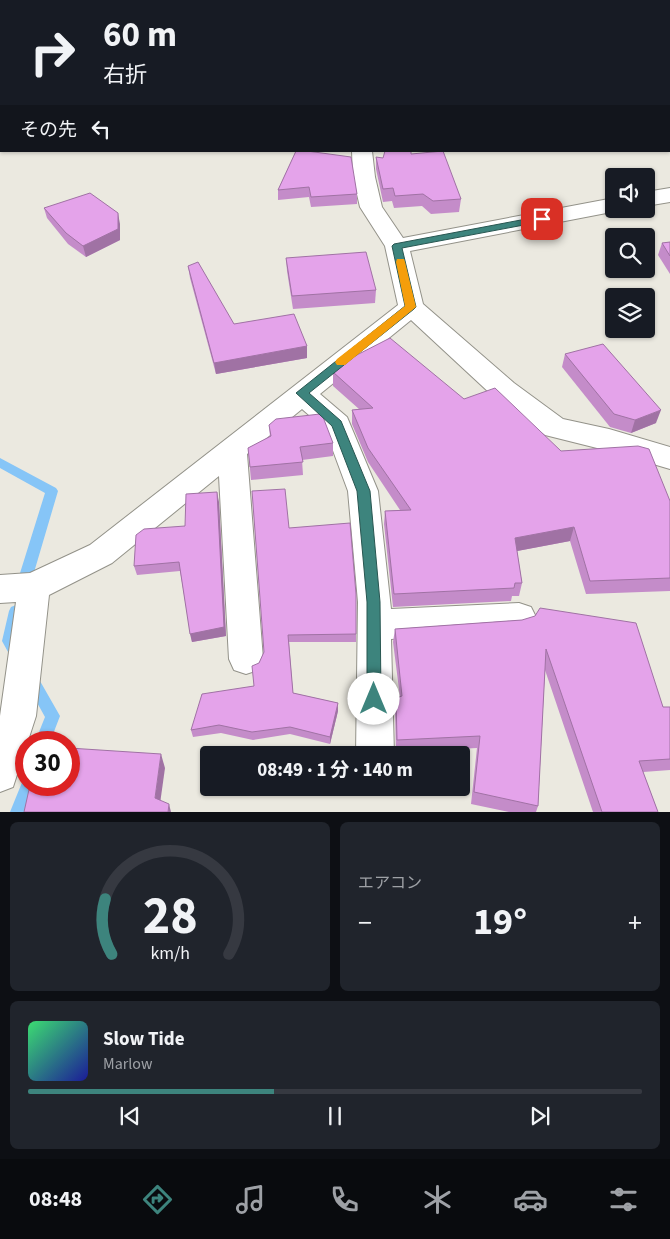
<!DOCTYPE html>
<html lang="ja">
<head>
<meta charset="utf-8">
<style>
	:root { --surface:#171b24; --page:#20242c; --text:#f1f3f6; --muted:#9ea1a6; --line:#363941; --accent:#3d847d }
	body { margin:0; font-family:"Source Sans 3","Noto Sans JP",sans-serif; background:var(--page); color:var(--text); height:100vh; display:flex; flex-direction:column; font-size:19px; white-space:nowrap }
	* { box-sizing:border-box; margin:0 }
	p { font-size:16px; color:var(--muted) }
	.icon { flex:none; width:28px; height:28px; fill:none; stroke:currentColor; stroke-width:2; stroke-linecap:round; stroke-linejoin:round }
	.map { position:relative; height:812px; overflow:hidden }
	.details { display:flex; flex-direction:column; gap:10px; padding:10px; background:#0d0f14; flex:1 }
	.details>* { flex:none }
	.top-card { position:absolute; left:0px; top:0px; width:670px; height:152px; box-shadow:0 1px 4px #0004; background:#171b24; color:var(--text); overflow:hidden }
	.fabs { position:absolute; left:605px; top:168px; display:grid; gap:10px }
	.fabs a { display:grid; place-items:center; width:50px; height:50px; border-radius:5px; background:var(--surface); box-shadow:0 1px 4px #0004; font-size:25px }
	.speed { position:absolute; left:15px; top:731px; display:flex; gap:10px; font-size:25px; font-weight:700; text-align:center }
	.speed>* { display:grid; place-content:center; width:65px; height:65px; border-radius:50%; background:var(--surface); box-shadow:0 1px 4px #0004; line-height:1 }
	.speed .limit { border:8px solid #d22; background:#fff; color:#111 }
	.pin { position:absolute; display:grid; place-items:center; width:42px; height:42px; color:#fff; margin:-21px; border-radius:10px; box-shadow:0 2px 8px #0006 }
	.me { position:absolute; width:55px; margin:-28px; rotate:0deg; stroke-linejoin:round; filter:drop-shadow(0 0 4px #0008) }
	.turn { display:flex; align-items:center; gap:18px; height:105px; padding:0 20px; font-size:22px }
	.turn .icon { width:65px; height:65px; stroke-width:2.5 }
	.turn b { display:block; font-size:35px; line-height:42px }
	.then { display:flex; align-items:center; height:48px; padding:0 20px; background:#0003; gap:10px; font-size:19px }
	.big { font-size:38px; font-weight:700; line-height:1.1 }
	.details .widget { flex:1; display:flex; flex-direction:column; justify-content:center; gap:8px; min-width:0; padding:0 18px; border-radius:8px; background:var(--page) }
	.details .dial { align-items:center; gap:0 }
	.dial svg { height:130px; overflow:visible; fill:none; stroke:var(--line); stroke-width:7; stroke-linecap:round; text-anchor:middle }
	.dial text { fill:var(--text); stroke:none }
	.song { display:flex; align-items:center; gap:15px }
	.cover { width:60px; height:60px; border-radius:8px; background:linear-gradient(135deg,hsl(140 70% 55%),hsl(240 70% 35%)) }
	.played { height:5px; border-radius:2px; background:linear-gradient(90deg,var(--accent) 40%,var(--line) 40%) }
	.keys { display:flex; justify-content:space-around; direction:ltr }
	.heat { display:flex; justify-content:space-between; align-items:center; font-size:28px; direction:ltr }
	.details .tiles { flex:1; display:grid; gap:10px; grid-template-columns:1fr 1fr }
	.widget:last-child { grid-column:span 2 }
	.trip { position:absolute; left:200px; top:746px; width:270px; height:50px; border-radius:5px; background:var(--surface); box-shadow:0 1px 4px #0004; font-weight:700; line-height:50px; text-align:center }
	.dock { display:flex; height:80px; justify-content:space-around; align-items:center; background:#090b0e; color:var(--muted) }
	.dock .icon { width:35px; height:35px }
	.dock .active { color:var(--accent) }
	.dock b { font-size:22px; color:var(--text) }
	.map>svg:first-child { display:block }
</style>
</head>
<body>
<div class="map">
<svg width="670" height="812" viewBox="0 0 670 812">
	<rect width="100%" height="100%" fill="#ebe9e0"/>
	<!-- water -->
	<path fill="#86c5f7" d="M397,0H659L394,1Z"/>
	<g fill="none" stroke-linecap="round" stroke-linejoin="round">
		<!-- stream -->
		<g fill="#86c5f7" fill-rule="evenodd">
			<path d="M0,458L56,488L58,491L30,586L28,590L23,592L18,590L16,586L45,493L0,468Z"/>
			<path d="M16,605L21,607L23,611L16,640L25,657L23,661L18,663L13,661L2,641L9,611L11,607Z"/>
			<path d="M31,672L36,674L60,716L50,742H35L45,717L24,679L26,674Z"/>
			<path d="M26,778V785H36L26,812H10L23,780Z"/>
		</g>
		<defs>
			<g id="minor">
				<path d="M321,0H338V1H322Z"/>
				<path d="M352,151H372L375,177L382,207L403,238L614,198V209L622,210L410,251L423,304L514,383L563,419L609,429L670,447V469L609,451L545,435L494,397L411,320L320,394L347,417L378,491L391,609L519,603L531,607L536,617L531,627L519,631L391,639L394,755H356L358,602L348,491L325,429L302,409L247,454L263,659L258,670L246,674L234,670L229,659L219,476L112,563L49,595L36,716L13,787L0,792V716L16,602L0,603V575L30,573L90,545L398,305L385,246L360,207L353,177Z"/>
				<path d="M670,188V202L646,206V192Z"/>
			</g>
		</defs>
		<!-- minor casing -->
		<use href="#minor" stroke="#939289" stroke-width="2"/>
		<!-- minor -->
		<use href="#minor" fill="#fff" fill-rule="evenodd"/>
	</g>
	<!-- wall -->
	<g fill="#c48cc9">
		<path d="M0,0H23L22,1H1V19H0Z"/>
		<path d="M97,0H150L149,1H98Z"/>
		<path d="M296,151L357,194V204L311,207L309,197L278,200V190Z"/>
		<path d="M411,154L461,199L459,212L431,214L422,206L394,208L392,201L383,202L376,169V157L383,158Z"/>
		<path d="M44,208L120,224V240L86,257L68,244L47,218Z"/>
		<path d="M670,242V274L658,255L662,243Z"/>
		<path d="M286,258L376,290L375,303L293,309L287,271Z"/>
		<path d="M188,266L234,324L307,346V358L216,374L190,278Z"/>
		<path d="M565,354L656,423L631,433L610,427L562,367Z"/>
		<path d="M333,372L464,399L561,451L670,501V591L586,594L570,541L517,551L522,583L519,596H512L511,601L393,607L384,524L385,511L400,510L368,462L352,424V410L359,409L333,386Z"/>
		<path d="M269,425L333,443V456L302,460L303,475L251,480L248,448L270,437Z"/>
		<path d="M219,502L226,636L192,642L180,571L137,575L134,566L185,526Z"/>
		<path d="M289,528L356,594V642H289L293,693L338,703V711L330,744L290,734L253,740L221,733L193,737L191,730L254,686L259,663L264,652Z"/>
		<path d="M522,620L663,707H670V770L643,772L658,812H593L545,670L538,806L536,812H509L471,804L477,748L396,752L395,710L396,698L400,697L393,642L395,629Z"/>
	</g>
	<!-- shaded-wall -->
	<g fill="#a072a4">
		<path d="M13,0H23L22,1H12Z"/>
		<path d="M142,0H150L149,1H141Z"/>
		<path d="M1,122V135L0,136V123Z"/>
		<path d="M118,213L120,224V240L86,257L83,246Z"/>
		<path d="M307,346V358L216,374L214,363Z"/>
		<path d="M661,410L656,423L631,433L635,420Z"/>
		<path d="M217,492L219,502L226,636L192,642L190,634Z"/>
		<path d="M574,527L570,541L512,552L515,538Z"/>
		<path d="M338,703V711L330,744V737Z"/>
		<path d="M161,754L165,768L159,811L155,798Z"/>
		<path d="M169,804L171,812H168Z"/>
	</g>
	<!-- building -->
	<g fill="#e4a3ea" stroke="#a072a4">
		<path d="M0,0H13L12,1H1V10H0Z"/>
		<path d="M115,0H142L141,1Z"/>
		<path d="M0,104L1,105V122L0,123Z"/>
		<path d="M296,151H307L351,157L357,194L311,197L309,187L278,190Z"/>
		<path d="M385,151H411V154L443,151L461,199L433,201L423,194L395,196L393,188L383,189L376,157L383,158Z"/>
		<path d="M90,193L118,213V229L83,246L66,233L44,208Z"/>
		<path d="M670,242V256L662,243Z"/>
		<path d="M366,252L376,290L292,296L286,258Z"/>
		<path d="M198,262L234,324L294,314L307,346L214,363L188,266Z"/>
		<path d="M390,338L464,399L495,388L561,451L638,446L649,449L670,501V578L590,581L574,527L515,538L522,583H515L514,588L394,594L385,511L411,510L368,448L352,410L373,408L333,372L351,358Z"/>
		<path d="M603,344L661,410L635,420L614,414L565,354Z"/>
		<path d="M320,414L323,417L333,443L300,447L303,462L250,467L248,448L271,436L269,425L276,419Z"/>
		<path d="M285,489L289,528L350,523L356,594V634L288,635L293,693L338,703L330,737L290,727L252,732L219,725L191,730L202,694L254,686L252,666L259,663L264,652L252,491Z"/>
		<path d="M217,492L224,627L190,634L179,562L134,566L136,535L144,529L185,526L186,494Z"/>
		<path d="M540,608L636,623L663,707H670V759L639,761L658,812H602L546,649L538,806L474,792L480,736L397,740L396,698L402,696L395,629L522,620L535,616Z"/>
		<path d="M69,748L161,754L155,798L169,804L168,812H24L30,785H69Z"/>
	</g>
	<!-- route -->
	<path fill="#3d847d" stroke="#285651" d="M542,216L545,217V221L402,248L416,307L414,309L309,393L341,421L370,491L380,602L381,699L379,704L374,706L369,704L367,699V602L357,491L332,426L296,393L405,306L392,246L394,244Z"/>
	<!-- slow -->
	<path fill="#f59e0b" d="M397,259H404L405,262L416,307L345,365H337L335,362L337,359L405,306L396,262Z"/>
</svg>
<div class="fabs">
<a><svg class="icon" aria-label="sound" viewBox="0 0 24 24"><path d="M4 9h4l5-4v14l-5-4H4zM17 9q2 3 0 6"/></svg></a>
<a><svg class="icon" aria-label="search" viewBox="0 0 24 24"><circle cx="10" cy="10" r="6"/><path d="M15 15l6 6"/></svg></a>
<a><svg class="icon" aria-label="layers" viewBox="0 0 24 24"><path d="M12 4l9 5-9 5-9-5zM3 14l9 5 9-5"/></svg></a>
</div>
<div class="speed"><div class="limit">30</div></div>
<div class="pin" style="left:542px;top:219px;background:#d93025"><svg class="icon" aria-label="arrive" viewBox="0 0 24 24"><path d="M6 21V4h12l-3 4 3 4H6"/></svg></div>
<svg class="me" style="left:374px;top:699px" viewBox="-20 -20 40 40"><circle r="19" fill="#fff"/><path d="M0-13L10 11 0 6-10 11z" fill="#3d847d"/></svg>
<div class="trip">08:49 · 1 分 · 140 m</div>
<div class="top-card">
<div class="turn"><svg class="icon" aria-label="right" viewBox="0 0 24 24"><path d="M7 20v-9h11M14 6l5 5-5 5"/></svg><div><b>60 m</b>右折</div></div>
<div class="then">その先<svg class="icon" aria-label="left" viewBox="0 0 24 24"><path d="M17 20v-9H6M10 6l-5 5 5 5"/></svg></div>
</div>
</div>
<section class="details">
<div class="tiles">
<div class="widget dial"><svg viewBox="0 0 100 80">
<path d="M14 69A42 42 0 1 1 86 69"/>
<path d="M14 69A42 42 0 0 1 10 35" stroke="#3d847d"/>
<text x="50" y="56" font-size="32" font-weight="700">28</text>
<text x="50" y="72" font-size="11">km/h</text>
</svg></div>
<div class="widget"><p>エアコン</p>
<div class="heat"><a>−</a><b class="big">19°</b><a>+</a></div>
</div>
<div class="widget">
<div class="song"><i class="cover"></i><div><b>Slow Tide</b><p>Marlow</p></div></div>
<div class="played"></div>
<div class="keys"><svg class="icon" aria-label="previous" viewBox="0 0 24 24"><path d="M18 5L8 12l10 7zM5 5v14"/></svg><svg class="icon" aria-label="pause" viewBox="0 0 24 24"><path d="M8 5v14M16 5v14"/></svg><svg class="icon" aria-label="next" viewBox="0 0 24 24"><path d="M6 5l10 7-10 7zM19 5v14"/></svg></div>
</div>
</div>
</section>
<nav class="dock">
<b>08:48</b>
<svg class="icon active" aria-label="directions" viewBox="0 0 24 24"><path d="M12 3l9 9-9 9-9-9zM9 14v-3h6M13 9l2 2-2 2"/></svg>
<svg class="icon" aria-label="music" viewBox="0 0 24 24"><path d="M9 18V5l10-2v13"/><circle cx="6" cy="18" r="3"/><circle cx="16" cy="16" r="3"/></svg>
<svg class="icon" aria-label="phone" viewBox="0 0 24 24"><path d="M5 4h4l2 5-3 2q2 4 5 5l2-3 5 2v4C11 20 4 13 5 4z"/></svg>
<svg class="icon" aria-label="climate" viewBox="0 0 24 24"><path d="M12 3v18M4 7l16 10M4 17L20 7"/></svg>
<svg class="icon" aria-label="car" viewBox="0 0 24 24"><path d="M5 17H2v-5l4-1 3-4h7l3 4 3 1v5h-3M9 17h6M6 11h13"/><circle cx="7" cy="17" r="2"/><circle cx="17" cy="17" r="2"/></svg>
<svg class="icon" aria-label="filters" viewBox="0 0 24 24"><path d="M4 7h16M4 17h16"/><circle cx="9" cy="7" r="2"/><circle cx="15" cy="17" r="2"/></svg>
</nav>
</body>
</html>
